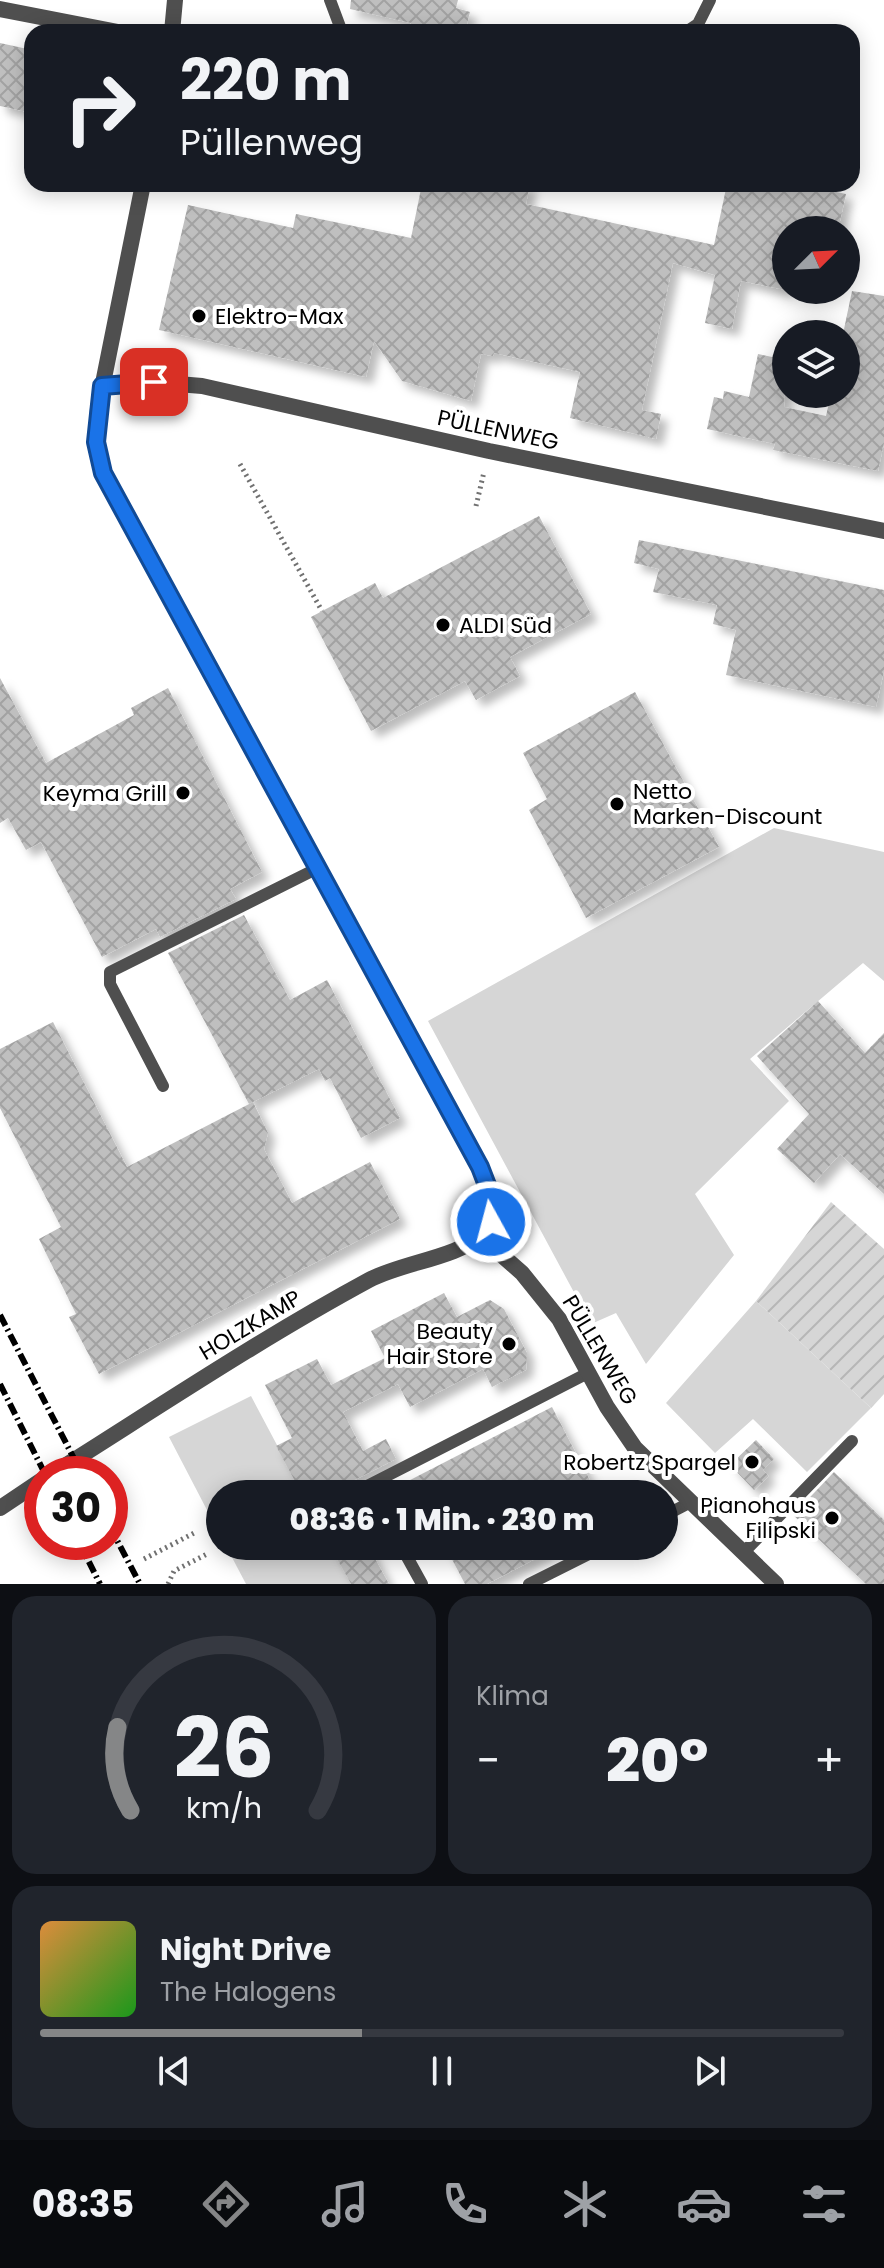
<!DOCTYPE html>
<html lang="de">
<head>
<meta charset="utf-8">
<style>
	:root { --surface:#171b24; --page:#20242c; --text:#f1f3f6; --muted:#9ea1a6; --line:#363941; --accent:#858687 }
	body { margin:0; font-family:Poppins,sans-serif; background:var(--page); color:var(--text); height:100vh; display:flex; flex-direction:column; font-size:30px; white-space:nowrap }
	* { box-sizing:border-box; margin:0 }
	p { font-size:26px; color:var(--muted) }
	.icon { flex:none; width:44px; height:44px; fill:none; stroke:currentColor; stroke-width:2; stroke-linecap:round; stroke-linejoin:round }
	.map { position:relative; height:1584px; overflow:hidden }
	.panel { display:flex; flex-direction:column; gap:12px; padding:12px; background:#0d0f14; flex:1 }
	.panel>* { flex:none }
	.top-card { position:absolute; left:24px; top:24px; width:836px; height:168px; border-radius:24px; box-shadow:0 4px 20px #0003; background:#171b24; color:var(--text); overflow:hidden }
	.needle { width:52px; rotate:66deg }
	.tools { position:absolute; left:772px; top:216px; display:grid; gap:16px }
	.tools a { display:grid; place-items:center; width:88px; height:88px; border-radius:50%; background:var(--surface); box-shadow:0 4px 20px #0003; font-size:40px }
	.speed { position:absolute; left:24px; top:1456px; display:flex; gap:16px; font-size:40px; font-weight:700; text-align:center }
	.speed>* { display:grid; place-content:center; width:104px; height:104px; border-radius:50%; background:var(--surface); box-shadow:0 4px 20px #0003; line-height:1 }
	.speed .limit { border:12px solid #d22; background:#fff; color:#111 }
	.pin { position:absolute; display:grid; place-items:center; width:68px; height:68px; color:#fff; margin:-34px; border-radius:16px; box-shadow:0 4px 12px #0006 }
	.me { position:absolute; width:88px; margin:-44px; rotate:353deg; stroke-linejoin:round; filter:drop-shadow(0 0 6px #0008) }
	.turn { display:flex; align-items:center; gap:28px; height:168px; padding:0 24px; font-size:36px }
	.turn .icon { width:104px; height:104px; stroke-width:2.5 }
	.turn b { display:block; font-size:56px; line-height:68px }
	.big { font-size:60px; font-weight:800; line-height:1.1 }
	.panel .card { flex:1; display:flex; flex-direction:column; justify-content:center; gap:12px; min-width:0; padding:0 28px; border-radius:24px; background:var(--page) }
	.panel .dial { align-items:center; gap:0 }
	.dial svg { height:208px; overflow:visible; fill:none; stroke:var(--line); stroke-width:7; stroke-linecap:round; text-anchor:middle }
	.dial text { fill:var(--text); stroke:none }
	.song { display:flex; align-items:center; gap:24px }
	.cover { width:96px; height:96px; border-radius:12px; background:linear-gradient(135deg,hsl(30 70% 55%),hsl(120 70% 35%)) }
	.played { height:8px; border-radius:4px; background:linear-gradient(90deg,var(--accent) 40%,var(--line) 40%) }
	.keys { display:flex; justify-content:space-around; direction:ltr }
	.heat { display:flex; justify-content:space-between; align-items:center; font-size:44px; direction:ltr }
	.panel .tiles { flex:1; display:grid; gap:12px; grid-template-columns:1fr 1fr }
	.card:last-child { grid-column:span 2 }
	.trip { position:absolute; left:206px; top:1480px; width:472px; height:80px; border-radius:40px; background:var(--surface); box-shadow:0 4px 20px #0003; font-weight:800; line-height:80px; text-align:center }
	.dock { display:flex; height:128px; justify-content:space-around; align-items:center; background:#090b0e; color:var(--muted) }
	.dock .icon { width:56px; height:56px }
	.dock .active { color:var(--accent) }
	.dock b { font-size:36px; color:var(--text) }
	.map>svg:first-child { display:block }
</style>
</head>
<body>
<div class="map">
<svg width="884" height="1584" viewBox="0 0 884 1584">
	<defs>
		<pattern id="garden-furrows" width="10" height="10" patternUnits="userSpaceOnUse" patternTransform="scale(2)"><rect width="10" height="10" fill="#d6d6d6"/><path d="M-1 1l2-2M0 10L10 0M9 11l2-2" fill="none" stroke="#b6b6b6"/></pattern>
		<pattern id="building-cross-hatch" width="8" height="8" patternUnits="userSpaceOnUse" patternTransform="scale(2)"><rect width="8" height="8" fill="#bfbfbf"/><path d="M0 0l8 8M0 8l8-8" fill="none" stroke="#a2a2a2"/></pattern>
		<filter id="shadow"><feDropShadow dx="7" dy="7" stdDeviation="4" flood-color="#0004"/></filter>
	</defs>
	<rect width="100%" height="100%" fill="#fff"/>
	<!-- grass -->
	<g fill="#d6d6d6">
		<path d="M774,828L884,852V981L863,963L750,1059L789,1101L695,1194L734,1255L646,1364L616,1313L591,1324L428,1021Z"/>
		<path d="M756,1301L871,1408L807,1472L753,1419L715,1453L666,1403Z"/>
		<path d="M251,1396L303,1494H220V1535L169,1437Z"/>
		<path d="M226,1546H331L351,1584H246Z"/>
	</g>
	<!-- garden -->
	<path fill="url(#garden-furrows)" d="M831,1202L884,1249V1394L871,1408L756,1301Z"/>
	<!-- building -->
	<g fill="url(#building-cross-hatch)" filter="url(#shadow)">
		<path d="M351,0H458L456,8L470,12L465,32H409L411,23L350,9Z"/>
		<path d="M0,43L32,50V113L0,106Z"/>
		<path d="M422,184H530L526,204L714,245L727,184H798L846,194L838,230H786V290L741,281L732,329L705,323L715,275L673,263L642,410L661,414L656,439L570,418L580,372L494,353L493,356L481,354L471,401L402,381L374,341L366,377L159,330L188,205L293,228L296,214L411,238Z"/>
		<path d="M852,291L884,296V443L878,471L773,450L775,444L707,429L714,397L723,399L724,391L749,397L758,354L786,360L784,407L826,416L831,394H846V334H843Z"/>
		<path d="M539,516L591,614L510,657L520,676L476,700L465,681L371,731L311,617L375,583L383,598Z"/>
		<path d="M639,540L884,590V671L876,707L726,675L736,630L713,624L717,605L653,592L659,569L634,563Z"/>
		<path d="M0,678L46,763L134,715L131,708L168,688L262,872L230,889L236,899L160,937L156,929L102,957L41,842L26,850L8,818L0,823Z"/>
		<path d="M635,692L719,847L586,918L529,810L547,799L523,753Z"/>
		<path d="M244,915L290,1000L327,980L400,1118L361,1138L330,1078L325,1081L319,1069L249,1104L168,953Z"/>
		<path d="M818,1001L865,1053L884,1033V1194L840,1154L814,1183L777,1149L809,1114L757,1056Z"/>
		<path d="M53,1022L127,1167L253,1102L268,1133L264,1149L292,1203L370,1162L400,1219L99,1374L69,1317L76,1314L39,1239L61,1227L0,1108V1049Z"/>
		<path d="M444,1293L457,1317L490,1300L504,1309L527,1353L526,1370L492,1387L483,1369L410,1407L398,1384L343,1412L363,1451L386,1439L396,1459L327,1494H302L276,1446L292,1438L265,1385L317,1359L331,1385L385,1358L371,1331Z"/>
		<path d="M552,1407L597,1494H383Z"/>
		<path d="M756,1440L774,1459L763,1470L769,1476L754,1490L730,1465Z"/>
		<path d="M834,1472L884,1520V1584H866L793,1515Z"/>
		<path d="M330,1546H368L389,1584H351Z"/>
		<path d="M445,1546H560L487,1584H465Z"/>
	</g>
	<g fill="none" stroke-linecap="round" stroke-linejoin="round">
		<!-- path -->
		<g stroke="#717171" stroke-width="5" stroke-dasharray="2 4" stroke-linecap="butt">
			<path d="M240,464L322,611"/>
			<path d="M476,506L484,472"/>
			<path d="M144,1559L196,1532"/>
			<path d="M168,1584L174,1571L207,1554"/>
		</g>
		<!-- lane -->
		<g stroke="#4f4f4f" stroke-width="12">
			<path d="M330,0L342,32"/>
			<path d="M686,32L698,24L710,0"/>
			<path d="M163,1086L110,984V972L318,868"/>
			<path d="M374,1494L369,1485L588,1373"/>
			<path d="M664,1516L689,1503"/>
			<path d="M401,1546L422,1584"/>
			<path d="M743,1553L852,1441"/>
			<path d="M529,1584L605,1546"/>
		</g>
		<!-- street -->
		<g stroke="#4f4f4f" stroke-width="16">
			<path d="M0,9L118,32"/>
			<path d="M172,32L175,0"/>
			<path d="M102,386L154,382L202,386L489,451L884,531"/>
			<path d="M480,1236L522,1273L559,1319L607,1407L635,1448L776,1584"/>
			<path d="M52,1474C157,1408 260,1339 369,1280C401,1263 459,1257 481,1235C500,1216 489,1189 480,1167L103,473L96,442L98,408L143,184"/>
			<path d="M0,1508L42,1480"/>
		</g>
		<!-- rail -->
		<g stroke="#000" stroke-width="6" stroke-dasharray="12 4 2 4" stroke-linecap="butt">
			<path d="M0,1315L82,1474"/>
			<path d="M0,1384L45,1474"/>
			<path d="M110,1527L140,1584"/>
			<path d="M79,1542L100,1584"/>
		</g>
	</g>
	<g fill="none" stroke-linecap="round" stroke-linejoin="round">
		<defs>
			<path id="route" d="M154,382L102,386L96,442L103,473L480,1167L490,1193L491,1222"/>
		</defs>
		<!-- route casing -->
		<use href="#route" stroke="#114b97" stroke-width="20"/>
		<!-- route -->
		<use href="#route" stroke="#1a73e8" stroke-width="14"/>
	</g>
	<!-- markers -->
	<g fill="#000" stroke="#fff" stroke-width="3">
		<circle cx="199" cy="316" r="8"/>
		<circle cx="443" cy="625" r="8"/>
		<circle cx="183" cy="793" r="8"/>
		<circle cx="617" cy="804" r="8"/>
		<circle cx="509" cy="1344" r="8"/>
		<circle cx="752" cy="1462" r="8"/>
		<circle cx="832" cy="1518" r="8"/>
	</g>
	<g text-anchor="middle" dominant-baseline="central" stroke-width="8" stroke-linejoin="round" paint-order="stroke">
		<!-- poi labels -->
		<g font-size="22" fill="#000" stroke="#fff" text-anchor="end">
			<text x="215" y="316" text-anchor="start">Elektro-Max</text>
			<text x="459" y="625" text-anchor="start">ALDI Süd</text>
			<text x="633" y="791" text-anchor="start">Netto<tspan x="633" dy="25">Marken-Discount</tspan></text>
			<text x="167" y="793">Keyma Grill</text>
			<text x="493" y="1331">Beauty<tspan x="493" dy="25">Hair Store</tspan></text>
			<text x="736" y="1462">Robertz Spargel</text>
			<text x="816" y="1505">Pianohaus<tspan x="816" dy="25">Filipski</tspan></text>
		</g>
		<!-- street labels -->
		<g font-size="22" fill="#000" stroke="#fff">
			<text transform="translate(498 430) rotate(12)">PÜLLENWEG</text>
			<text transform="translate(250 1325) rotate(-31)">HOLZKAMP</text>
			<text transform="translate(600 1350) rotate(59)">PÜLLENWEG</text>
		</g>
	</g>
</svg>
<div class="tools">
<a><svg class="needle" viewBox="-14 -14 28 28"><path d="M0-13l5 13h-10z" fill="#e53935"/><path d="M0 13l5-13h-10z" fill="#9ea1a6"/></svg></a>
<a><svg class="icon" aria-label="layers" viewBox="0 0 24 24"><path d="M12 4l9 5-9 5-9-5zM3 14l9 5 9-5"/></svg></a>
</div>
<div class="speed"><div class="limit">30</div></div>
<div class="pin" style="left:154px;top:382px;background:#d93025"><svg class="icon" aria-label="arrive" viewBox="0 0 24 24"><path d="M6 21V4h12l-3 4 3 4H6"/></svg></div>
<svg class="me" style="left:491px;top:1222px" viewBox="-20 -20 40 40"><circle r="17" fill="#1a73e8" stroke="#fff" stroke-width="3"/><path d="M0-11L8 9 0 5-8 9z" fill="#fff"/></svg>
<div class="trip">08:36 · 1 Min. · 230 m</div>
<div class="top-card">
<div class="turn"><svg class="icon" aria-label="right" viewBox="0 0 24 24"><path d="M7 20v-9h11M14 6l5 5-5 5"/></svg><div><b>220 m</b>Püllenweg</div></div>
</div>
</div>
<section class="panel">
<div class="tiles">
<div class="card dial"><svg viewBox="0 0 100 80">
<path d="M14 69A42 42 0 1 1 86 69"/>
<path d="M14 69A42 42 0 0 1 9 37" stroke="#858687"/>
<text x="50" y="56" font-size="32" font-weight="700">26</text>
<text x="50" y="72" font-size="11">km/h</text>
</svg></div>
<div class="card"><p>Klima</p>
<div class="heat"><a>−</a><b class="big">20°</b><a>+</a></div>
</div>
<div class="card">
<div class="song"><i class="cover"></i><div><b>Night Drive</b><p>The Halogens</p></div></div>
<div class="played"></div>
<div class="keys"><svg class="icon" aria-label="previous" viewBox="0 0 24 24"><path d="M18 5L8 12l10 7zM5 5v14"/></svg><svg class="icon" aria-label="pause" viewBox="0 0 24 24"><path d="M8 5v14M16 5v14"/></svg><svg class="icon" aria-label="next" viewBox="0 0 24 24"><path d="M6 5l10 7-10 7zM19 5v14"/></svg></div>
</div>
</div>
</section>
<nav class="dock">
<b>08:35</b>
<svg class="icon active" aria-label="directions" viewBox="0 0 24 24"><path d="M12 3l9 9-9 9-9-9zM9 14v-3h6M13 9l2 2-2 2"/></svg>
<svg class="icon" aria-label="music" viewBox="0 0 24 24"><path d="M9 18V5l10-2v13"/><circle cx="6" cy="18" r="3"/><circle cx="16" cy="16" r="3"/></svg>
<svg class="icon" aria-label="phone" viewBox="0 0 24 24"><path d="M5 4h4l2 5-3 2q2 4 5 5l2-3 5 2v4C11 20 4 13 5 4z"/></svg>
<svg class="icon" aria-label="climate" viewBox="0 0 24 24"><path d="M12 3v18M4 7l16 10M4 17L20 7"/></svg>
<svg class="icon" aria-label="car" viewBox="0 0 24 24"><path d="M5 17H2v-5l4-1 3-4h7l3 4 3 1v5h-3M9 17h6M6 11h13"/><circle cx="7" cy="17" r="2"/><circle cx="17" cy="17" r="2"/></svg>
<svg class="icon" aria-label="filters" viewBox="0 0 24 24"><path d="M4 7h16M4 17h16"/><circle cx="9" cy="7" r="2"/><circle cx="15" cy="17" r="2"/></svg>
</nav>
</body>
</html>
